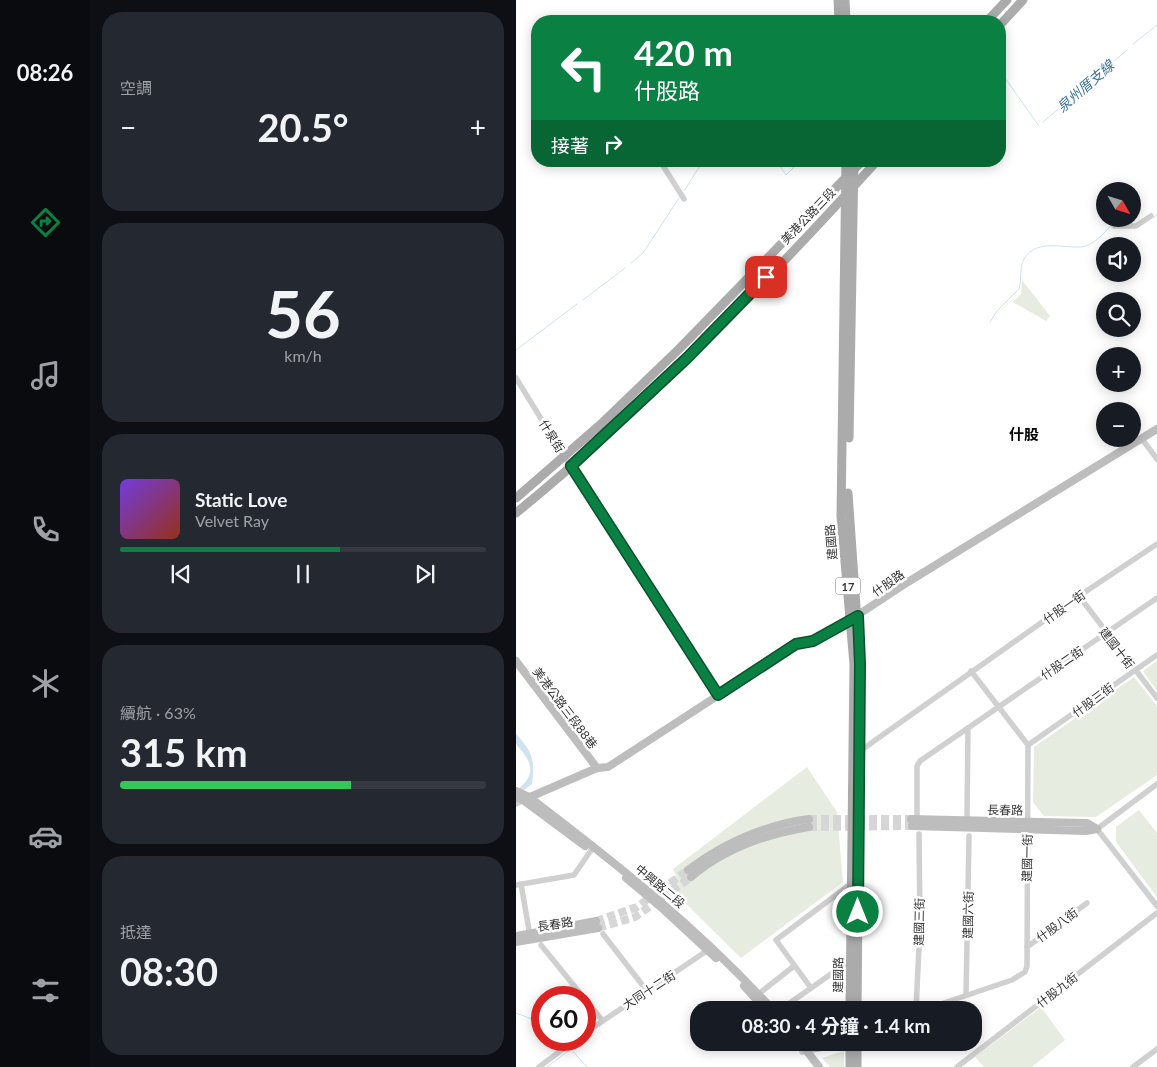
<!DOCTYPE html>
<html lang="zh-TW">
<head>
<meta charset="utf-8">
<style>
	:root { --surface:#171b24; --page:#242831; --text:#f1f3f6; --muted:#9ea1a6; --line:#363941; --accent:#0b8043 }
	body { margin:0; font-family:Lato,"Noto Sans TC",sans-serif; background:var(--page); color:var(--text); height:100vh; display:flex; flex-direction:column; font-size:19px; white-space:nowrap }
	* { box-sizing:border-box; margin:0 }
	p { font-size:16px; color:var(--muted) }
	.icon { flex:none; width:28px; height:28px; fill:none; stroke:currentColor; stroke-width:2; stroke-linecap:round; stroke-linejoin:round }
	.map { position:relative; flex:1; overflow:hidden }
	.drawer { display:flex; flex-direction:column; gap:12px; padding:12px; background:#0d0f14; width:426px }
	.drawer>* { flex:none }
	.banner { position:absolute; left:15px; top:15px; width:475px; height:152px; border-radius:20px; box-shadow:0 2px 12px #0003; background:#0b8043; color:#fff; overflow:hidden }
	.needle { width:32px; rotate:129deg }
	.fabs { position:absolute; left:580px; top:182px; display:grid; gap:10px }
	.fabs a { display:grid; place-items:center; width:45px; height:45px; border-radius:50%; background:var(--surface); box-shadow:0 2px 12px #0003; font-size:25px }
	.speed { position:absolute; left:15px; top:986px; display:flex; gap:10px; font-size:25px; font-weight:700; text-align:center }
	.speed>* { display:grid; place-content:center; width:65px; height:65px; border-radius:50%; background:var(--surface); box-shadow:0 2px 12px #0003; line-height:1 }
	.speed .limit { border:8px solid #d22; background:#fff; color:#111 }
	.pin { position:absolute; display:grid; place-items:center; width:42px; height:42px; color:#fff; margin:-21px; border-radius:10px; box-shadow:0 2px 8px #0006 }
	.me { position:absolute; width:55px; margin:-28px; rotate:0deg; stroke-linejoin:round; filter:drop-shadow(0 0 4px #0008) }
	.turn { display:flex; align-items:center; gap:18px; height:105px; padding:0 20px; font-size:22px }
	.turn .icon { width:65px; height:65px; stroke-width:2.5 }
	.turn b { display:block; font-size:35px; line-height:42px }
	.then { display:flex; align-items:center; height:48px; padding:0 20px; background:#0003; gap:10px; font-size:19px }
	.big { font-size:38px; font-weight:700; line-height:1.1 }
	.drawer .widget { flex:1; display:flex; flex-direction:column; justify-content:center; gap:8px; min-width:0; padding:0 18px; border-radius:20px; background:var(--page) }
	.drawer .dial { align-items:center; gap:0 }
	.dial b { font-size:65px; line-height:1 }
	.song { display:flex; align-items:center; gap:15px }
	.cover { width:60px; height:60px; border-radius:8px; background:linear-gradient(135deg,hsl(260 70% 55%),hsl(10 70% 35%)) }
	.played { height:5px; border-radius:2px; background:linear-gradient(90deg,var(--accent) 60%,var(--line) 60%) }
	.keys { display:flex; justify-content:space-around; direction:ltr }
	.heat { display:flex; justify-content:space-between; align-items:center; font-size:28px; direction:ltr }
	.charge { height:8px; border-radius:4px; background:linear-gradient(90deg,#34c759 63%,var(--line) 0) }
	.trip { position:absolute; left:174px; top:1001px; width:292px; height:50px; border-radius:20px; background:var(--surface); box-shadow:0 2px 12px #0003; font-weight:700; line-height:50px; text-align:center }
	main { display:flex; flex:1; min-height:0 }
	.dock { display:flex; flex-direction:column; width:90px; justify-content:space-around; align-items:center; background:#090b0e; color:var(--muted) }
	.dock .icon { width:35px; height:35px }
	.dock .current { color:var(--accent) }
	.dock b { font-size:22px; color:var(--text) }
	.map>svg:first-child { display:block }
</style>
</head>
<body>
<main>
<nav class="dock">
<b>08:26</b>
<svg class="icon current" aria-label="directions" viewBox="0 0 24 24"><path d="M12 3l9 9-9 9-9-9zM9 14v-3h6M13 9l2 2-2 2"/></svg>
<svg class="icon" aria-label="music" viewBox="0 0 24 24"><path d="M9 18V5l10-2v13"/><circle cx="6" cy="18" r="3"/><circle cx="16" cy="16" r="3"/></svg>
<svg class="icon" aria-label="phone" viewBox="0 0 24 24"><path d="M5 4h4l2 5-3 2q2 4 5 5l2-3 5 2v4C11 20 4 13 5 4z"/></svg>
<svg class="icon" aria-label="climate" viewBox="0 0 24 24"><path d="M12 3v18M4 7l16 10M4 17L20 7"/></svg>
<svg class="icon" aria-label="car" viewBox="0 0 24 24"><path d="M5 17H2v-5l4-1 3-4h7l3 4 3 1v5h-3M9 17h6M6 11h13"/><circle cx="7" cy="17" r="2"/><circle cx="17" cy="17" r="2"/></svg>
<svg class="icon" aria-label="filters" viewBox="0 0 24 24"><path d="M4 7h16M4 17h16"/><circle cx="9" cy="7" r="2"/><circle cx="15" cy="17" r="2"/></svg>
</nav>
<section class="drawer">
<div class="widget"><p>空調</p>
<div class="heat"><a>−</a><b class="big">20.5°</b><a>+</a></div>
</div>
<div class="widget dial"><b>56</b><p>km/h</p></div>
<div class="widget">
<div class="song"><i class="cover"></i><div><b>Static Love</b><p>Velvet Ray</p></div></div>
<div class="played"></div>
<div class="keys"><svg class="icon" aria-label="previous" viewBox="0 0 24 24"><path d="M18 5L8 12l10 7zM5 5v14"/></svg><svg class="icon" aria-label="pause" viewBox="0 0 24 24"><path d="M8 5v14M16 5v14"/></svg><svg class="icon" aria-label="next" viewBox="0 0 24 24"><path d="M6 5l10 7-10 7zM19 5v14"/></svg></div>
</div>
<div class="widget"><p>續航 · 63%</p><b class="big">315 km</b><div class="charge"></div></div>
<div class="widget"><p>抵達</p><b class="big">08:30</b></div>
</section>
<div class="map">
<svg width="641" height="1067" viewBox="0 0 641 1067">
	<rect width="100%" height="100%" fill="#fff"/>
	<!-- green -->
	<g fill="#e6ecdf">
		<path d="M506,280L534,316L530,321L497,302L505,294Z"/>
		<path d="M641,661V691L627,671Z"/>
		<path d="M618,677L641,706V775L580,817L528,816L517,802L518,747Z"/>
		<path d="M291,767L321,812L327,882L225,958L150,884L160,875L157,869Z"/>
		<path d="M623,810L641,833V897L600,842V827Z"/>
		<path d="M525,1007L549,1040L516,1067H468L459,1057Z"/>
		<path d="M328,1051V1067H314L306,1058Z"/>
	</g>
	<!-- water -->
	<path fill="#cfe2ee" d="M0,734C17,752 19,760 16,784L0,796V791C22,774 16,762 0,744Z"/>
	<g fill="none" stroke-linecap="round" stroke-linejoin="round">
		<!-- stream -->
		<g stroke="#cfe2ee" stroke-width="1">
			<path d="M617,44L641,25"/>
			<path d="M484,71L523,126"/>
			<path d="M527,122L611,50"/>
			<path d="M261,161L270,175L284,161"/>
			<path d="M168,191L187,161"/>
			<path d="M636,218L641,215"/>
			<path d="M115,263L127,253L163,198"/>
			<path d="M67,300L109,268"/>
			<path d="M474,322L481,311L503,289C506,280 503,268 508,259C521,236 555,251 570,246C582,241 590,231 599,221L610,224"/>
			<path d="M0,350L61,304"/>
			<path d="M0,1013L26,1023"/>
			<path d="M54,1048L71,1067"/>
			<path d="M31,1067L55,1049"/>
		</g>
		<!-- secondary-tunnel -->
		<g stroke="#d6d6d6" stroke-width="8" stroke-dasharray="8 4" stroke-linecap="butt">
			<path d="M293,819H395"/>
			<path d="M293,827L396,826"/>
			<path d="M80,921L121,907L172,870"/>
			<path d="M82,928L119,917L175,877"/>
		</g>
		<!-- street -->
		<g stroke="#d0d0d0" stroke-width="5.5">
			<path d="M144,161L168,199"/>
			<path d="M598,226H620L635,216"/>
			<path d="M0,378L80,508L202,695"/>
			<path d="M626,439L641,459"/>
			<path d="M563,596L641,698"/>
			<path d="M512,745L641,655"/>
			<path d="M344,751L563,596L641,544"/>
			<path d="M641,784L581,829L641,906"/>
			<path d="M0,804L7,800"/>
			<path d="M401,815V766L404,761L641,598"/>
			<path d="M451,817L452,728"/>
			<path d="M5,884L13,930"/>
			<path d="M0,885L58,875L78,846"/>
			<path d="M87,934L131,991"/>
			<path d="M25,945L68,998"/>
			<path d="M511,947L571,903"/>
			<path d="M295,988L260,940L336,883"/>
			<path d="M450,995L453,836"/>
			<path d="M240,996L278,966"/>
			<path d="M69,999L86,1020"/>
			<path d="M259,1010L268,1007L335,960"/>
			<path d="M400,1010L404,925L403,834"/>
			<path d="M407,1010L496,980L509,972L511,966L512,745L455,671"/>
			<path d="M69,1033L195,948"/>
			<path d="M286,1052L313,1047L322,1042"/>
			<path d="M23,1067L59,1040"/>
			<path d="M441,1067L641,913"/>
			<path d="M617,1067L641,1049"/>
		</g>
		<!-- secondary -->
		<g stroke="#bdbdbd" stroke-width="8">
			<path d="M0,661L81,768"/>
			<path d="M0,791L13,797C101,864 182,928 257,1010"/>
			<path d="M0,797L7,800L69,846"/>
			<path d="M7,800L81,768L92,767L281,644L297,641L316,632L392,582L641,429"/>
			<path d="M395,819L571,823L581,829"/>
			<path d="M396,826L570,831L581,829"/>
			<path d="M172,870C208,843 248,825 293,819"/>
			<path d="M175,877C209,848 250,834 293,827"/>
			<path d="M110,878L147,909L200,958"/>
			<path d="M0,936L80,921"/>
			<path d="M0,942L82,928"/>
			<path d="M228,986L250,1010"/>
			<path d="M284,1042L303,1067"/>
		</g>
		<!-- primary -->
		<g stroke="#ababab" stroke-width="9">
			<path d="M322,0L323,21"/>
			<path d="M329,0L330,21"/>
			<path d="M471,21L491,0"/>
			<path d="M484,25L507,0"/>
			<path d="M330,161L325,516L338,664L334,1010"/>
			<path d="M333,438L338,161"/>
			<path d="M332,493L344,664L343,780"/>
			<path d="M0,498L84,425L164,348L346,161"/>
			<path d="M0,513C130,407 248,285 361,161"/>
			<path d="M341,1010L343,798"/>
			<path d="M341,1042V1067"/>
			<path d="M334,1067V1042"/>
		</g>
	</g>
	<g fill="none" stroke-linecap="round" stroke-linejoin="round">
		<defs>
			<path id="route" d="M250,277L171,358L55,466L202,695L280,644L297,641L342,616L344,664L342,912"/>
		</defs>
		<!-- route casing -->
		<use href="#route" stroke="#07532c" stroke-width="12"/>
		<!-- route -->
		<use href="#route" stroke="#0b8043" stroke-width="9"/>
	</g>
	<g text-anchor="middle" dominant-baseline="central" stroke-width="5" stroke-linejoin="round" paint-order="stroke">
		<!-- shield labels -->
		<rect fill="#fff" stroke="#707070" stroke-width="1" x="319.5" y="577.5" width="25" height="17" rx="4"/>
		<g font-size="11" font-weight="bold" fill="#333">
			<text x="332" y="586">17</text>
		</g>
		<!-- street labels -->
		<g font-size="12" fill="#333" stroke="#fff">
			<text transform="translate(292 216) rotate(-46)">美港公路三段</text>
			<text transform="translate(36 436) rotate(58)">什泉街</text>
			<text transform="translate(315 542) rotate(-95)">建國路</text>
			<text transform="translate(372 583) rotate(-35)">什股路</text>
			<text transform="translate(548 607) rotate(-35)">什股一街</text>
			<text transform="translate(601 648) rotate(52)">建國十街</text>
			<text transform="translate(546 663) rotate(-34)">什股二街</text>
			<text transform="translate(577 700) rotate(-36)">什股三街</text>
			<text transform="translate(49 708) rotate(53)">美港公路三段88巷</text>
			<text transform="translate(489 810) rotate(1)">長春路</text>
			<text transform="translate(511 858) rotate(-89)">建國一街</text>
			<text transform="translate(144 886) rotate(40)">中興路二段</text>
			<text transform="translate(452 915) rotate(-89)">建國六街</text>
			<text transform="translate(403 922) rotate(-89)">建國三街</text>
			<text transform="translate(39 924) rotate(-9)">長春路</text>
			<text transform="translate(541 925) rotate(-36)">什股八街</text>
			<text transform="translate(322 975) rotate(-89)">建國路</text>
			<text transform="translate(133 990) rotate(-33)">大同十二街</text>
			<text transform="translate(541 990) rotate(-38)">什股九街</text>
		</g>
		<!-- water labels -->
		<g font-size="14" font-style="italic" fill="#3f7597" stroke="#fff">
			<text transform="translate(569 86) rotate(-41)">泉州厝支線</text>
		</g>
		<!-- quarter labels -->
		<g font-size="15" font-weight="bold" fill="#000" stroke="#fff">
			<text x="508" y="434">什股</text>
		</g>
	</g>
</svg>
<div class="fabs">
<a><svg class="needle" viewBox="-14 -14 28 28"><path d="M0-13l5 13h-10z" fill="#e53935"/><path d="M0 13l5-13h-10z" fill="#9ea1a6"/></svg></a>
<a><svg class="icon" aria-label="sound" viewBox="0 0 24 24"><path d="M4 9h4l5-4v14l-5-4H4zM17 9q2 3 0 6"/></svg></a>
<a><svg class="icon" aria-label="search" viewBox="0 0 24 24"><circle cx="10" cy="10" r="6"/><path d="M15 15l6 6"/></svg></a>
<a>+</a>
<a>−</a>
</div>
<div class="speed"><div class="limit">60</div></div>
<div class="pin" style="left:250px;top:277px;background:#d93025"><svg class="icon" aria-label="arrive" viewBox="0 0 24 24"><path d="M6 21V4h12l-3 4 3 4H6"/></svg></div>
<svg class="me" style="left:342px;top:912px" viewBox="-20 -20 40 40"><circle r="17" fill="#0b8043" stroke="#fff" stroke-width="3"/><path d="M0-11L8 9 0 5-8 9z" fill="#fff"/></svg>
<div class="trip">08:30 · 4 分鐘 · 1.4 km</div>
<div class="banner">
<div class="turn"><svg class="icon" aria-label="left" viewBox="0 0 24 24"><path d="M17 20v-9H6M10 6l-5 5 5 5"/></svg><div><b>420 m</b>什股路</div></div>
<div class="then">接著<svg class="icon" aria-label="right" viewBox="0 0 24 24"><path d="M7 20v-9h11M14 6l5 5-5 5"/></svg></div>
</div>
</div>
</main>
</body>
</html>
